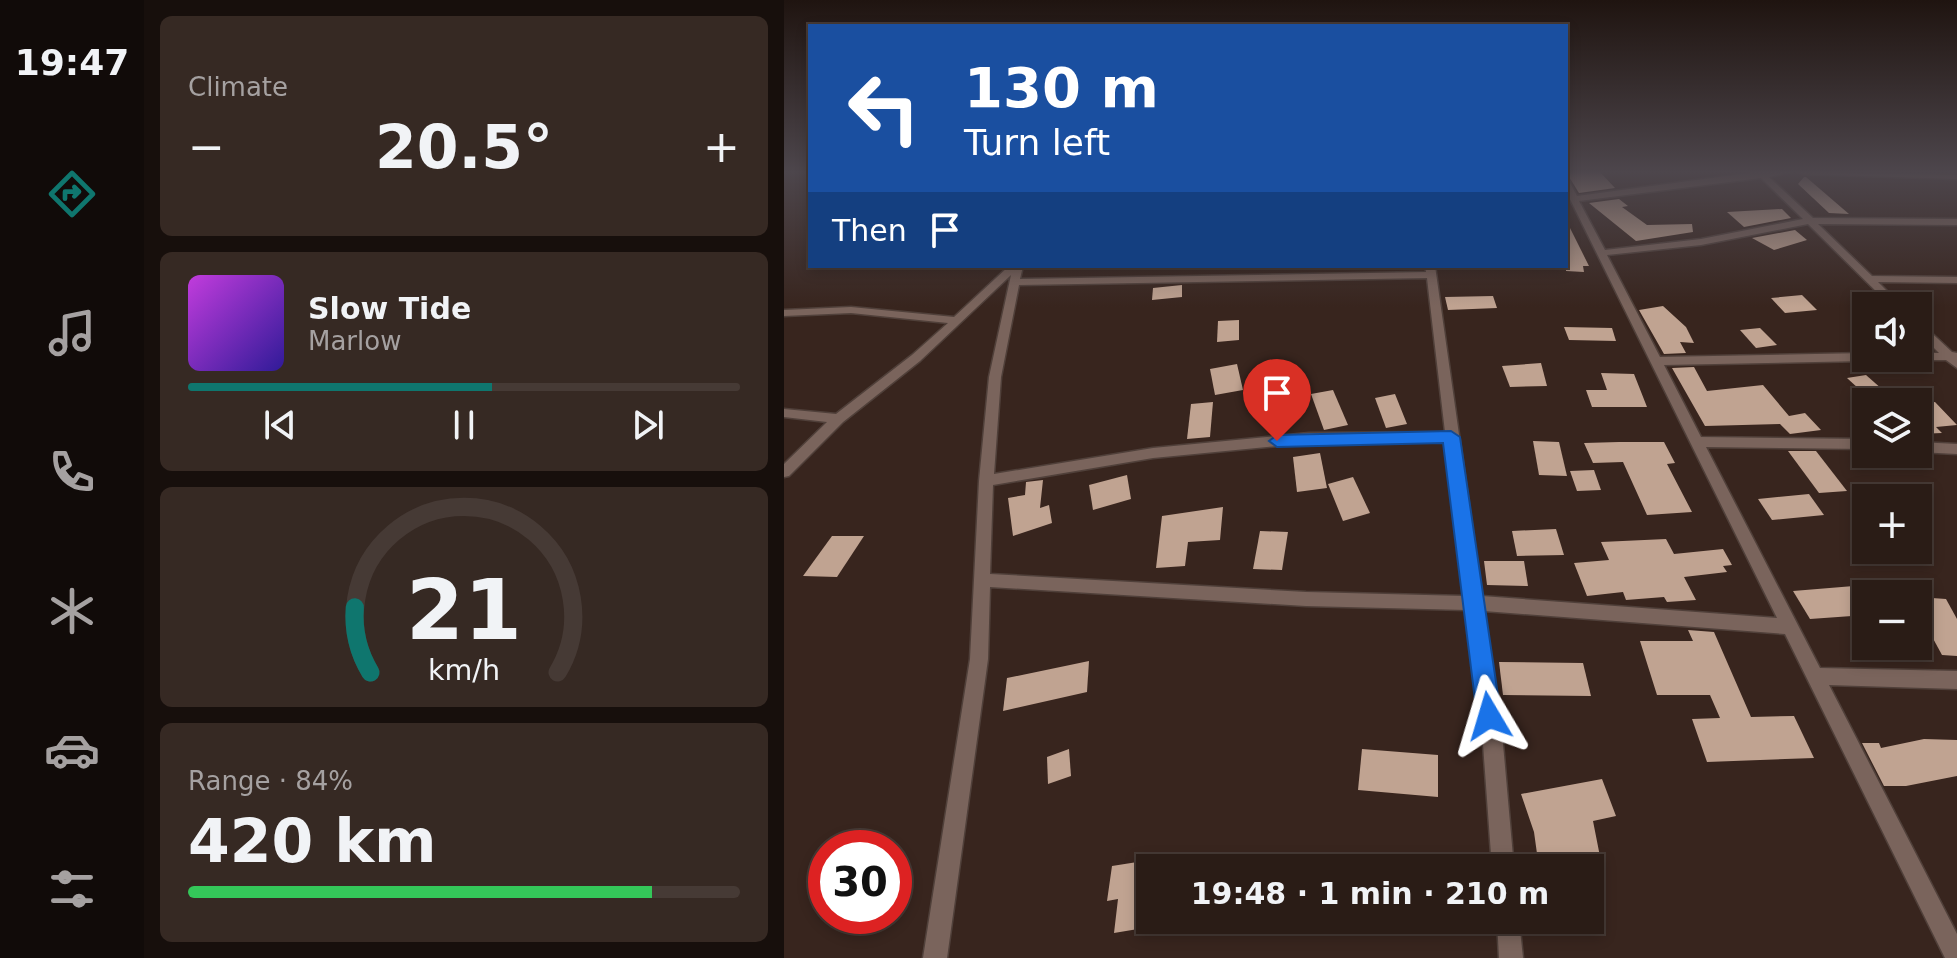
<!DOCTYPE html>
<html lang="en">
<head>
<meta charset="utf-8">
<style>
	:root { --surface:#2a1c16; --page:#362923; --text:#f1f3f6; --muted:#a5a1a1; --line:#463a35; --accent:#0f766e }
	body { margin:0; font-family:"DejaVu Sans",sans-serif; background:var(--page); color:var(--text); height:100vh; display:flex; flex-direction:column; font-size:30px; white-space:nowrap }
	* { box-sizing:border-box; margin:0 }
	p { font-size:26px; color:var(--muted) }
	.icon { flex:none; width:44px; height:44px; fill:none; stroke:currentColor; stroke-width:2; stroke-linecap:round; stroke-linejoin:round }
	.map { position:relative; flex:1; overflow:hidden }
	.drawer { display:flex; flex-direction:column; gap:16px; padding:16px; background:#170f0c; width:640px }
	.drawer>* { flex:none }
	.hud { position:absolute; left:24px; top:24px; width:760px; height:244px; border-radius:0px; box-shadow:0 4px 12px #0003,0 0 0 2px var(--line); background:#1a4fa0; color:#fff; overflow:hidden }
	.fabs { position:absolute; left:1068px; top:292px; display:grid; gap:16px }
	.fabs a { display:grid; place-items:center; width:80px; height:80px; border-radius:0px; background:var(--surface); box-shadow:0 4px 12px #0003,0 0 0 2px var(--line); font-size:40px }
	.speed { position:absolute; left:24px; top:830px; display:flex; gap:16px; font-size:40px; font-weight:700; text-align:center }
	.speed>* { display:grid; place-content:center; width:104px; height:104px; border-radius:50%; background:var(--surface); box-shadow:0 4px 12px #0003,0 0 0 2px var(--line); line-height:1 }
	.speed .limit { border:12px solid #d22; background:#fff; color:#111 }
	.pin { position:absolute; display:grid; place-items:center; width:68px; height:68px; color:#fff; margin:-82px -34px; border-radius:50% 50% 50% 0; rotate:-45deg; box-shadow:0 0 8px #0007 }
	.pin .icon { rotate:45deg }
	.me { position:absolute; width:88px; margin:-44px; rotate:353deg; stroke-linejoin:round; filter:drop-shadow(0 0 6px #0008) }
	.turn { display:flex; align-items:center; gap:28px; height:168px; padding:0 24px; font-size:36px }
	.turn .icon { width:104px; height:104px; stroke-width:2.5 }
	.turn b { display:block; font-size:56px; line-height:68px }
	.then { display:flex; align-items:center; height:76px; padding:0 24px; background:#0003; gap:16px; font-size:30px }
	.big { font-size:60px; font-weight:700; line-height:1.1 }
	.drawer .card { flex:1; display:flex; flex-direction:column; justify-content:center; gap:12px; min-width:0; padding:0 28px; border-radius:12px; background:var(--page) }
	.drawer .dial { align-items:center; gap:0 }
	.dial svg { height:208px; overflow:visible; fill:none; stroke:var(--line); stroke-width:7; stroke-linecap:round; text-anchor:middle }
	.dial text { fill:var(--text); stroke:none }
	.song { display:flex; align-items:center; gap:24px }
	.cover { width:96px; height:96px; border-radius:12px; background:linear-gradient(135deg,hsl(290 70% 55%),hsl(250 70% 35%)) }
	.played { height:8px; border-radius:4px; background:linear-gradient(90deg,var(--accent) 55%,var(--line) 55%) }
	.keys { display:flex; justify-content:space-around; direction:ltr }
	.heat { display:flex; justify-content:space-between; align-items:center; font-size:44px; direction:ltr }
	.charge { height:12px; border-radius:6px; background:linear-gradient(90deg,#34c759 84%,var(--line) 0) }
	.trip { position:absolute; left:352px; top:854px; width:468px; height:80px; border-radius:0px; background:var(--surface); box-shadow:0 4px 12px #0003,0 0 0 2px var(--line); font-weight:700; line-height:80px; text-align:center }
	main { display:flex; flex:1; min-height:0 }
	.tabs { display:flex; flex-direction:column; width:144px; justify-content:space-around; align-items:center; background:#110b09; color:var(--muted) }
	.tabs .icon { width:56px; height:56px }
	.tabs .selected { color:var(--accent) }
	.tabs b { font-size:36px; color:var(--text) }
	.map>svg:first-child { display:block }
</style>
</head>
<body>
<main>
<nav class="tabs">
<b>19:47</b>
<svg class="icon selected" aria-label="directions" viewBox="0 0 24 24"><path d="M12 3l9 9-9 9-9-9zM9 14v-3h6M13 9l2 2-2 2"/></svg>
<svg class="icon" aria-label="music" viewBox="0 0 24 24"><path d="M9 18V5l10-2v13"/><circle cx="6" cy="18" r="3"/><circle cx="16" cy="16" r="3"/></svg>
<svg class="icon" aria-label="phone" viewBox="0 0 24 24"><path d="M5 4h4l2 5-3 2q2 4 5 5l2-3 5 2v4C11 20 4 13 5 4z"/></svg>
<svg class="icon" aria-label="climate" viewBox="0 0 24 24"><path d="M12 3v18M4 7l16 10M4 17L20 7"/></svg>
<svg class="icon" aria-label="car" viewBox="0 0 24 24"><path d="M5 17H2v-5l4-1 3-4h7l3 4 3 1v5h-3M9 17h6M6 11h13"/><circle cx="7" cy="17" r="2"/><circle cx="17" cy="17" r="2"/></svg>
<svg class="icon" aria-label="filters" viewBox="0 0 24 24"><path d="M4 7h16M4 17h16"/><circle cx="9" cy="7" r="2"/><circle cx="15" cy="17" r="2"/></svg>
</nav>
<section class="drawer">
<div class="card"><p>Climate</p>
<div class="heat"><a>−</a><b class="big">20.5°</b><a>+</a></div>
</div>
<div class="card">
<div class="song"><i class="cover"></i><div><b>Slow Tide</b><p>Marlow</p></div></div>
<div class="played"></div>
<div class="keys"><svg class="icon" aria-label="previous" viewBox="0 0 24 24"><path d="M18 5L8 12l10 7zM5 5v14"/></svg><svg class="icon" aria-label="pause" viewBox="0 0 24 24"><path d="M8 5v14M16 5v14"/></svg><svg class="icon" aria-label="next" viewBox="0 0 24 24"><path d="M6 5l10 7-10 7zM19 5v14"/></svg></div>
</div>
<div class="card dial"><svg viewBox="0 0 100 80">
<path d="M14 69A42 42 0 1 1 86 69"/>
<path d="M14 69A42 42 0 0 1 8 44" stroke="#0f766e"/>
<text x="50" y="56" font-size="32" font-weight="700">21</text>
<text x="50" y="72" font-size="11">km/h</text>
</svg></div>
<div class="card"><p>Range · 84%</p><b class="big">420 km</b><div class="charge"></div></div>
</section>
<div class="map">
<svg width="1173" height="958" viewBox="0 0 1173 958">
	<rect width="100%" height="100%" fill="#38251e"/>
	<!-- building -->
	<g fill="#c0a391">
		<path d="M782,172H816L831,188L795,193Z"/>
		<path d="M1020,177H1022L1065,214L1045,213L1014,184Z"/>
		<path d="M835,199L844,206L838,207L863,225L908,224L909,232L852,241L805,203Z"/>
		<path d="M998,209L1007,218L960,227L943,212Z"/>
		<path d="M782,220L805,266H799L800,272L782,271Z"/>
		<path d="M1011,230L1023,240L990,250L968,238Z"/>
		<path d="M398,285V297L368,300L369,288Z"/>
		<path d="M1018,295L1033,310L1001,313L987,298Z"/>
		<path d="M709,296L713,308L664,310L661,297Z"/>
		<path d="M879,306L902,327L910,343L896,342L902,353L880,354L855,310Z"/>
		<path d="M455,320V340L433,342L434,321Z"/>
		<path d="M780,327L828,328L832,341L785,340Z"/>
		<path d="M976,328L993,345L972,348L956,330Z"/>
		<path d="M757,363L763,386L726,387L718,366Z"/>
		<path d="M453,364L459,390L431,395L426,369Z"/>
		<path d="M910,367L923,391L979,385L1005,416L1021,413L1037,430L1006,434L996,424L921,426L888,368Z"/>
		<path d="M817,373L850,374L863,407H808L802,390H823Z"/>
		<path d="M1082,375L1107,397L1087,400L1063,378Z"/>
		<path d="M549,390L564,425L540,430L527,394Z"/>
		<path d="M611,394L623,424L602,428L591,398Z"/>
		<path d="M429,402L426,437L403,439L407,404Z"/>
		<path d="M1151,402L1173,425L1152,427L1158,433L1134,434V404Z"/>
		<path d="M749,441L775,442L783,476L755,475Z"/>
		<path d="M835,442H880L891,463L883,464L908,512L863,515L839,462L809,463L800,443Z"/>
		<path d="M1004,451H1032L1063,491L1035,493Z"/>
		<path d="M536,453L543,488L513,492L509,457Z"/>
		<path d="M810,470L817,490L793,491L786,471Z"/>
		<path d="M343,475L347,499L309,510L305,485Z"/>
		<path d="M569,477L586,513L559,521L544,484Z"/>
		<path d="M259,480L256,508L265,505L268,523L229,536L224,498L241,495L242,482Z"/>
		<path d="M1025,494L1040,515L988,520L974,499Z"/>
		<path d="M439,507L436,540L404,542L401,566L372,568L378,516Z"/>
		<path d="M772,529L780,555L733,556L728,531Z"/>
		<path d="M476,531L504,532L498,570L469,569Z"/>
		<path d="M48,536H80L53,577L19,576Z"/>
		<path d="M882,539L890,554L939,549L948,565L939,566L943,572L900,577L912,600L883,602L880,597L842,600L839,592L803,596L790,563L825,560L817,542Z"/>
		<path d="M700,561H740L744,586L703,585Z"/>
		<path d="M1082,585V615L1026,619L1009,591Z"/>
		<path d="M1134,597L1162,599L1173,619V656L1158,655L1134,611Z"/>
		<path d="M904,630L930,632L967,717L1010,716L1030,758L923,762L908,719L936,718L926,695H873L856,641H909Z"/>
		<path d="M305,661L303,692L219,711L223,678Z"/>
		<path d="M715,662L799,663L807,696L719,695Z"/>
		<path d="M1140,739L1173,740V776L1122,786H1100L1078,743H1095L1097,748Z"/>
		<path d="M285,749L287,776L264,784L263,757Z"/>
		<path d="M578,749L654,755V797L574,790Z"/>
		<path d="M818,779L832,816L809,821L822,887L806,886V868H755L750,832L737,794Z"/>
		<path d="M366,860V927L330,933L334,899L323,901L328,866Z"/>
	</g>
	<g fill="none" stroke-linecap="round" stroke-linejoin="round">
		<defs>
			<g id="minor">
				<path d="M972,172H1007L985,177L1029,218L1173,219V225L1034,224L1088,276L1173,277V283L1094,282L1118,306H1107L1024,224L917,245L823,255L876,357L1082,353V358H1087L1082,361L880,365L917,437L1082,439V449L922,447L1036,668L1173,671V689L1045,685L1173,934V958H1161L1001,634L700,611L719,744L730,868H708L699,744L683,610L522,606L206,587L204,659L163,958H139L186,659L195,481L205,377L227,275L136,361L59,422L5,476L0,477V464L43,422L0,417V409L52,414L128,355L164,323L67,313L0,316V310L67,307L170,317L225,266H239L236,279L642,272L641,266H651L698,596L993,618L782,191V181H785L793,196ZM977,178L1019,219L917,239L821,250L795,201ZM643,278L661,432L525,433L369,448L210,474L217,377L235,285ZM663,442L681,596L522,592L206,574L209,485L369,458L525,443Z"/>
				<path d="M1013,172L1173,175V179L1017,174Z"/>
				<path d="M1134,323L1138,324L1168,352L1173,353V368L1162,360H1130L1129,358H1134V353H1155L1134,332Z"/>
				<path d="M1134,442L1173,444V454L1134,452Z"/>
				<path d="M713,920H735L739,958H715Z"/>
			</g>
		</defs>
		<!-- minor casing -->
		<use href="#minor" stroke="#50403a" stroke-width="3"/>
		<!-- minor -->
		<use href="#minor" fill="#7a645c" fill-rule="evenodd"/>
	</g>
	<!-- sky -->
	<linearGradient id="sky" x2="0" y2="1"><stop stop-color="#1f1410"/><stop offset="0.56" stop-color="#4d464c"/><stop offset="1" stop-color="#4d464c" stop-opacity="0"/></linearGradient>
	<rect width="1173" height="307" fill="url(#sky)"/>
	<!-- route -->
	<path fill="#1a73e8" stroke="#114b97" stroke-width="2" d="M667,431L676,437L717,716L714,724L705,728L696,724L693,716L659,443L493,447L485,441L493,435Z"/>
</svg>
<div class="fabs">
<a><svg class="icon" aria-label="sound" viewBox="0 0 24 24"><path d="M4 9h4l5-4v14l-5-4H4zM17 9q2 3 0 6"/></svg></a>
<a><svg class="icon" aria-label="layers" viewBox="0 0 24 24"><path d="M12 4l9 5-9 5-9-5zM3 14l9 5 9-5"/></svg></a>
<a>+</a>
<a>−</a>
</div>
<div class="speed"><div class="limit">30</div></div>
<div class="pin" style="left:493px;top:441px;background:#d93025"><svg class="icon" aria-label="arrive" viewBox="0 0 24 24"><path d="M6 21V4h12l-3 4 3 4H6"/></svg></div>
<svg class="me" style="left:705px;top:716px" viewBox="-20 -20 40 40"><path d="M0-17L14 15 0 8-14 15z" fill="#1a73e8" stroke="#fff" stroke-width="4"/></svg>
<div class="trip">19:48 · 1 min · 210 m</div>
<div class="hud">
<div class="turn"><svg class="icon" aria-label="left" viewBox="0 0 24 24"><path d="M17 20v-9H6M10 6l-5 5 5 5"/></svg><div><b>130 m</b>Turn left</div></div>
<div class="then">Then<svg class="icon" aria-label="arrive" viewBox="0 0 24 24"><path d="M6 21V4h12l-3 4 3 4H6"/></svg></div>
</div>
</div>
</main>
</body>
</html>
